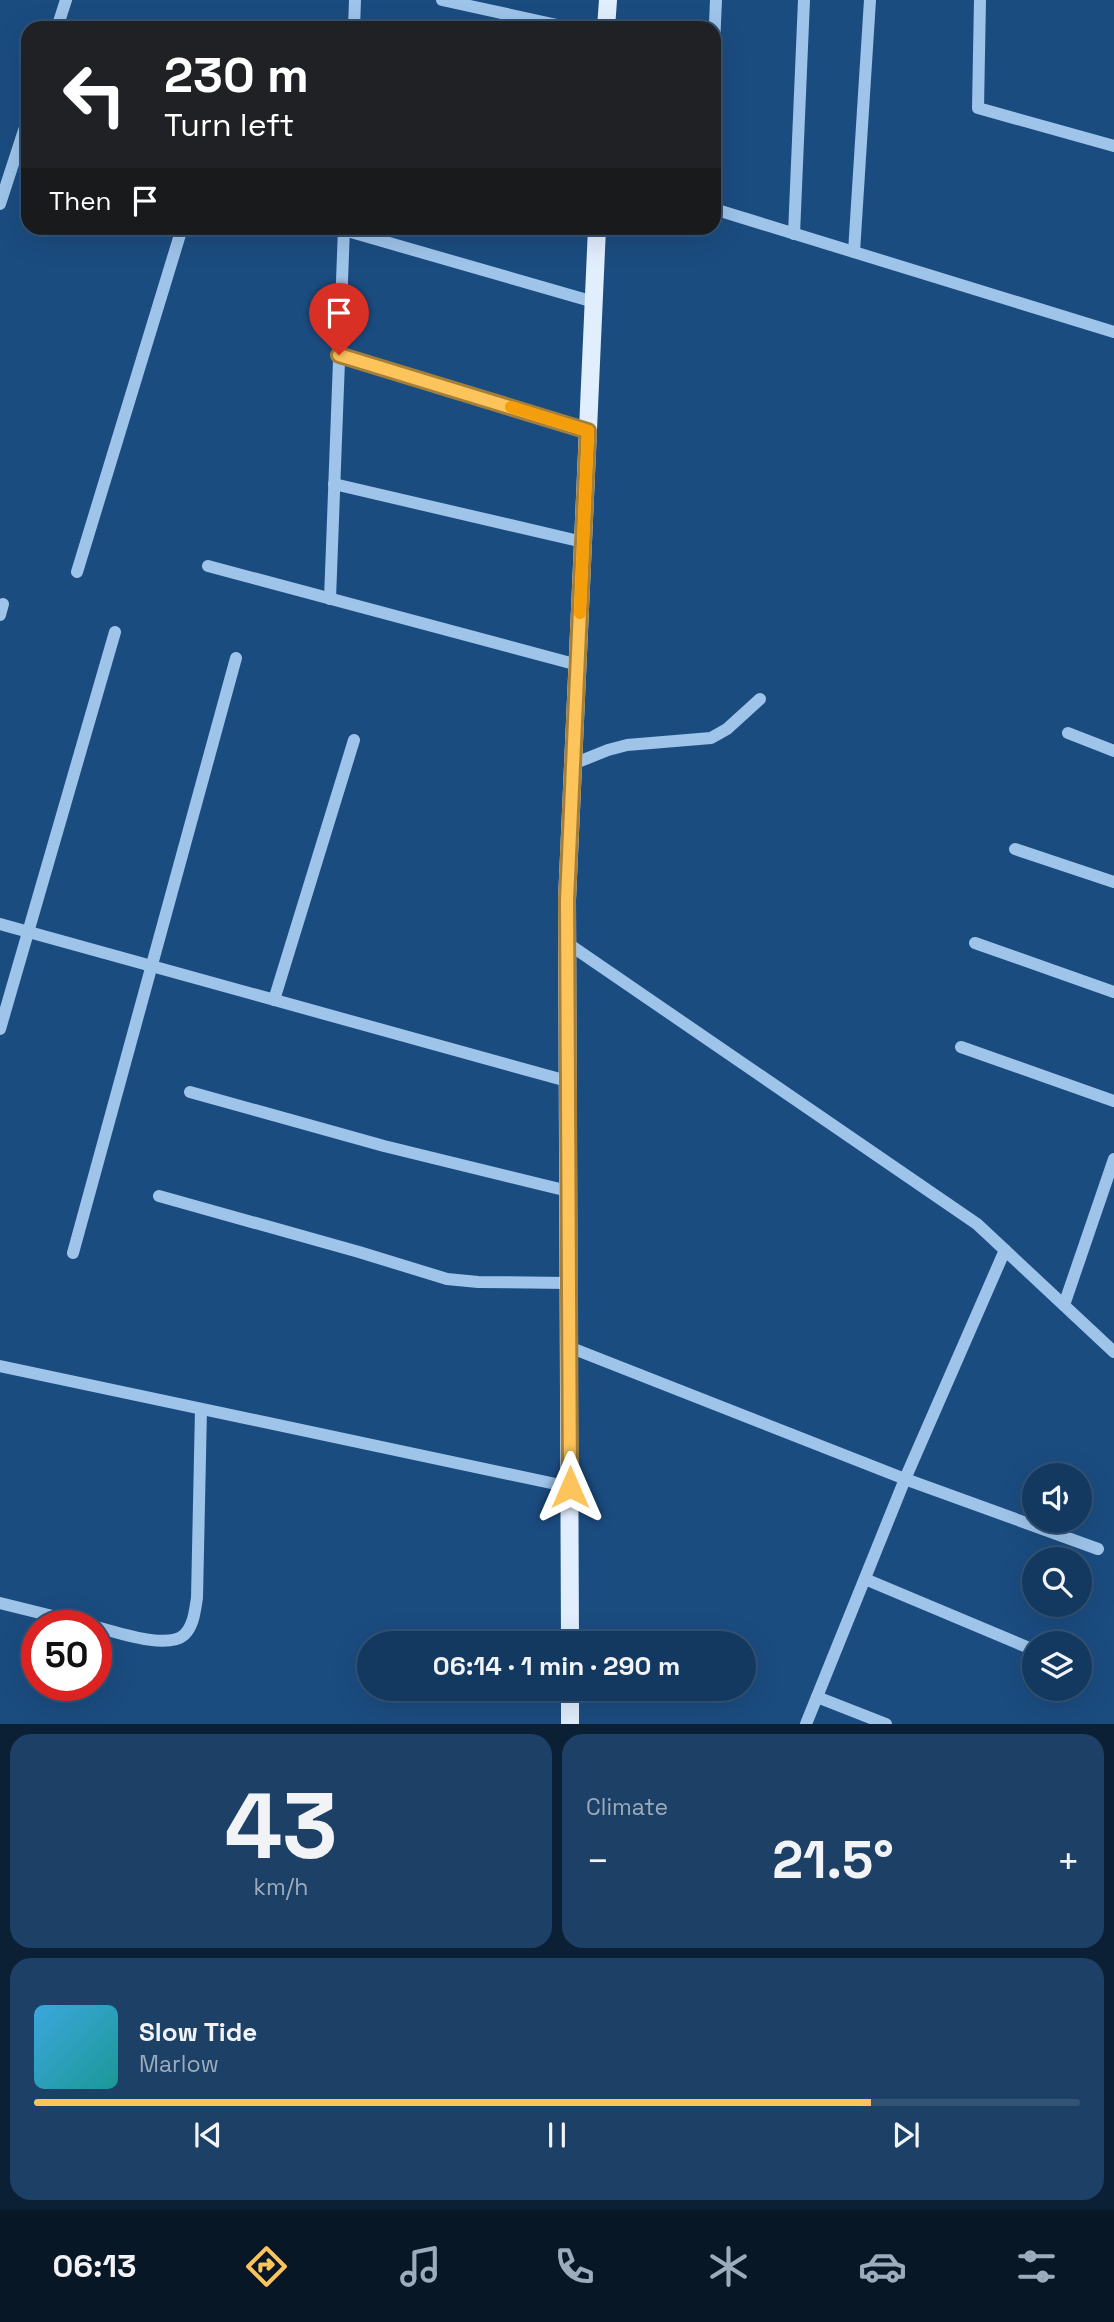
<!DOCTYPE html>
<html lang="en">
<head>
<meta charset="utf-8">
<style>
	:root { --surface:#143960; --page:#1d4066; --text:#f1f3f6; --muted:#9dacbd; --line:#335375; --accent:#fcc45a }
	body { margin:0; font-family:"Space Grotesk",sans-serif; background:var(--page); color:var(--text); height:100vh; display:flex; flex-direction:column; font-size:26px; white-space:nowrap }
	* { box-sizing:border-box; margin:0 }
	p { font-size:23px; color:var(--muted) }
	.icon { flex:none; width:38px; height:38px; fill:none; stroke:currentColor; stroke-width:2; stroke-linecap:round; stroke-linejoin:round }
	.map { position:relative; height:1724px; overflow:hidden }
	.drawer { display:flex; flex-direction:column; gap:10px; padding:10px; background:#0b1f35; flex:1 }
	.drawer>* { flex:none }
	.banner { position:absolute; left:21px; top:21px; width:700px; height:214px; border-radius:21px; box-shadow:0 7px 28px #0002,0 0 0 2px var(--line); background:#202124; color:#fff; overflow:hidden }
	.tools { position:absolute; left:1022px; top:1463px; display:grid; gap:14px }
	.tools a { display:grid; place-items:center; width:70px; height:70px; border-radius:50%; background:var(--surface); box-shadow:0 7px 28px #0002,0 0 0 2px var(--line); font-size:35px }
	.speed { position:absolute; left:21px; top:1610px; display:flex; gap:14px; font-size:35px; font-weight:700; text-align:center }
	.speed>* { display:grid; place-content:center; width:91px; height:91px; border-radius:50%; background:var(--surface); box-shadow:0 7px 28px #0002,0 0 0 2px var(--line); line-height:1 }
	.speed .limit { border:10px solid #d22; background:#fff; color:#111 }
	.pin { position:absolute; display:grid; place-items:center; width:60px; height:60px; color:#fff; margin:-72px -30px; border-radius:50% 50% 50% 0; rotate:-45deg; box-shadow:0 0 7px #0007 }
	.pin .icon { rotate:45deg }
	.me { position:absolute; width:77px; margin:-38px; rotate:0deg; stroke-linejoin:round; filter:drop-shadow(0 0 5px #0008) }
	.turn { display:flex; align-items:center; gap:24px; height:147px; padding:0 28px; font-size:32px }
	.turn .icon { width:91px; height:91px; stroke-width:2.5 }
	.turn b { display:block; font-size:49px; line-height:60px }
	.then { display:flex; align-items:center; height:66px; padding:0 28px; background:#0003; gap:14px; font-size:26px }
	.big { font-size:52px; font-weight:700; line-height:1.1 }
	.drawer .widget { flex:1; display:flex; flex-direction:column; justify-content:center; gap:10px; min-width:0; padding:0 24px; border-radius:21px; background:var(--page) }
	.drawer .dial { align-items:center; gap:0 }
	.dial b { font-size:91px; line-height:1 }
	.song { display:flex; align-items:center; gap:21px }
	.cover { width:84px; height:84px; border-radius:10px; background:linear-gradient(135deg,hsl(200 70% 55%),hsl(180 70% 35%)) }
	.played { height:7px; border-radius:4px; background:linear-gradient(90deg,var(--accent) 80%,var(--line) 80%) }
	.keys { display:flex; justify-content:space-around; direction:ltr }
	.heat { display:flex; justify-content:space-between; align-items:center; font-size:38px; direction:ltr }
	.drawer .tiles { flex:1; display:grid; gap:10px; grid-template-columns:1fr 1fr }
	.widget:last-child { grid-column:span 2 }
	.trip { position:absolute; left:357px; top:1631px; width:399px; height:70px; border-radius:35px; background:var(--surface); box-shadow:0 7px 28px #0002,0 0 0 2px var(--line); font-weight:700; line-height:70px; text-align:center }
	.menu { display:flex; height:112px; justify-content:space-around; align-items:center; background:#081726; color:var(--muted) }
	.menu .icon { width:49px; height:49px }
	.menu .selected { color:var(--accent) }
	.menu b { font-size:32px; color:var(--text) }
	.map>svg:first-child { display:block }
</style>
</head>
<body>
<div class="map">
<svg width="1114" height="1724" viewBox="0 0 1114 1724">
	<rect width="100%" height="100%" fill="#1b4c80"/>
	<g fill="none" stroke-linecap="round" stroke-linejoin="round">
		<!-- minor -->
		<g stroke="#9ec4ea" stroke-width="12">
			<path d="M442,0L571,28"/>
			<path d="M980,0L978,108L1114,146"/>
			<path d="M57,28L66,0"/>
			<path d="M354,28L355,0"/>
			<path d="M714,46L716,0"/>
			<path d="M0,204L28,118"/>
			<path d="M714,209L1114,332"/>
			<path d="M344,230L594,302"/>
			<path d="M794,234L804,0"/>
			<path d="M854,252L870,0"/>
			<path d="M339,354L588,431"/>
			<path d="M334,484L583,542"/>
			<path d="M208,566L578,665"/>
			<path d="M77,572L182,228"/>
			<path d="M330,599L344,228"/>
			<path d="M0,615L3,604"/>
			<path d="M1068,733L1114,751"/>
			<path d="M573,764L608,750L627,745L711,738L727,729L760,699"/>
			<path d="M1015,849L1114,882"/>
			<path d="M0,924L567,1081"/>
			<path d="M567,943L977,1224L1114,1352"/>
			<path d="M975,943L1114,992"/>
			<path d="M274,1000L354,740"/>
			<path d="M0,1029L115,632"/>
			<path d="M961,1047L1114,1101"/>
			<path d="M190,1092L384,1146L568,1191"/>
			<path d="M159,1196L359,1252L447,1279L478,1282L569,1283"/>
			<path d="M73,1253L236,658"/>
			<path d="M1064,1305L1114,1159"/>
			<path d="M569,1347L905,1479L1098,1549"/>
			<path d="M0,1366L570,1487"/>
			<path d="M865,1579L1034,1650"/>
			<path d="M0,1603L93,1626"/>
			<path d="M96,1627C117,1632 167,1650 184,1635C194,1626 195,1609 197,1598L201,1409"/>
			<path d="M817,1697L886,1724"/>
			<path d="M806,1724L905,1479L1005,1250"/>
		</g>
		<!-- major -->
		<g stroke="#e1eefe" stroke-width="18">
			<path d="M606,28L608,0"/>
			<path d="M570,1643L567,900L597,228"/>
			<path d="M570,1689V1724"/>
		</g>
	</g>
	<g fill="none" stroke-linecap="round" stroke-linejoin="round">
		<defs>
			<path id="route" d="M339,355L588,431L567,900L570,1487"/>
		</defs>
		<!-- route casing -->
		<use href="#route" stroke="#a47f3a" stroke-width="18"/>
		<!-- route -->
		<use href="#route" stroke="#fcc45a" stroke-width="12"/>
		<!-- slow -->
		<path stroke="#f59e0b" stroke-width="12" d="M511,407L588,431L580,613"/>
	</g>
</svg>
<div class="tools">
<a><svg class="icon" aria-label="sound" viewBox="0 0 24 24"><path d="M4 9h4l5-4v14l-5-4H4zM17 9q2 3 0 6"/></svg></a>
<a><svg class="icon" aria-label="search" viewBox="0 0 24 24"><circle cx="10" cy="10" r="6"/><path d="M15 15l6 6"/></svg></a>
<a><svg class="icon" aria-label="layers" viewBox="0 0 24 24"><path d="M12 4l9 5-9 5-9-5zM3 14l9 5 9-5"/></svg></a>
</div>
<div class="speed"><div class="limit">50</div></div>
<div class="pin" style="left:339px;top:355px;background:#d93025"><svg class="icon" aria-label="arrive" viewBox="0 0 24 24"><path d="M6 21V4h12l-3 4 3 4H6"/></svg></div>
<svg class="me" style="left:570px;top:1487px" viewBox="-20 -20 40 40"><path d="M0-17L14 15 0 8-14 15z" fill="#fcc45a" stroke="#fff" stroke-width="4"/></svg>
<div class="trip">06:14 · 1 min · 290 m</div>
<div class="banner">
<div class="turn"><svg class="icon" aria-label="left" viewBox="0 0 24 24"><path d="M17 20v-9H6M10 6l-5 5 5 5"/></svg><div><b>230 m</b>Turn left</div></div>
<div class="then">Then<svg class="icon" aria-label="arrive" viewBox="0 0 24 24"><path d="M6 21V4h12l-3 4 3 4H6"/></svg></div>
</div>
</div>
<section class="drawer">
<div class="tiles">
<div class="widget dial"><b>43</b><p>km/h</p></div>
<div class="widget"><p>Climate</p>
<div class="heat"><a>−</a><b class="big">21.5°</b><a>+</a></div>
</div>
<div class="widget">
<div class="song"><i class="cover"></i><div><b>Slow Tide</b><p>Marlow</p></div></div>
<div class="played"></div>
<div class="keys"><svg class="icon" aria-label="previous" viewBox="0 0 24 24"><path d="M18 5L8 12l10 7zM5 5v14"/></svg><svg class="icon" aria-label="pause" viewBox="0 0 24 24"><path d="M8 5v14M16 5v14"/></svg><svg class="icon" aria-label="next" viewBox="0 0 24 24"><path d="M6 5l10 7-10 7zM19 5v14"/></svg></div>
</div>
</div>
</section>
<nav class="menu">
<b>06:13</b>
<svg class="icon selected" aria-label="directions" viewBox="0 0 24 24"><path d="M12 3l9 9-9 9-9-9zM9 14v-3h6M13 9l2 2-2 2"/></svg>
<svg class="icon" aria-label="music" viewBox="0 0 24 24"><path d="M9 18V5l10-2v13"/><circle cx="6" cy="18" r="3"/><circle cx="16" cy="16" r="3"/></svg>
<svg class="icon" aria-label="phone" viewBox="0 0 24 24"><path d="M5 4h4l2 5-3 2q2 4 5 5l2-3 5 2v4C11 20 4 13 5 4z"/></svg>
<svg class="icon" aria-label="climate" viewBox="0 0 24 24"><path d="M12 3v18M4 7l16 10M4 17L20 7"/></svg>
<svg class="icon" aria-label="car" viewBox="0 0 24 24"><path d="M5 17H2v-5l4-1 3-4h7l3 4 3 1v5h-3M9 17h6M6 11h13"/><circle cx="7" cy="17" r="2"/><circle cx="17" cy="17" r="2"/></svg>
<svg class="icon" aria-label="filters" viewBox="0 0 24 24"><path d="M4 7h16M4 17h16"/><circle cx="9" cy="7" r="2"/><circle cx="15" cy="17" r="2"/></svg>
</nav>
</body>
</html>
